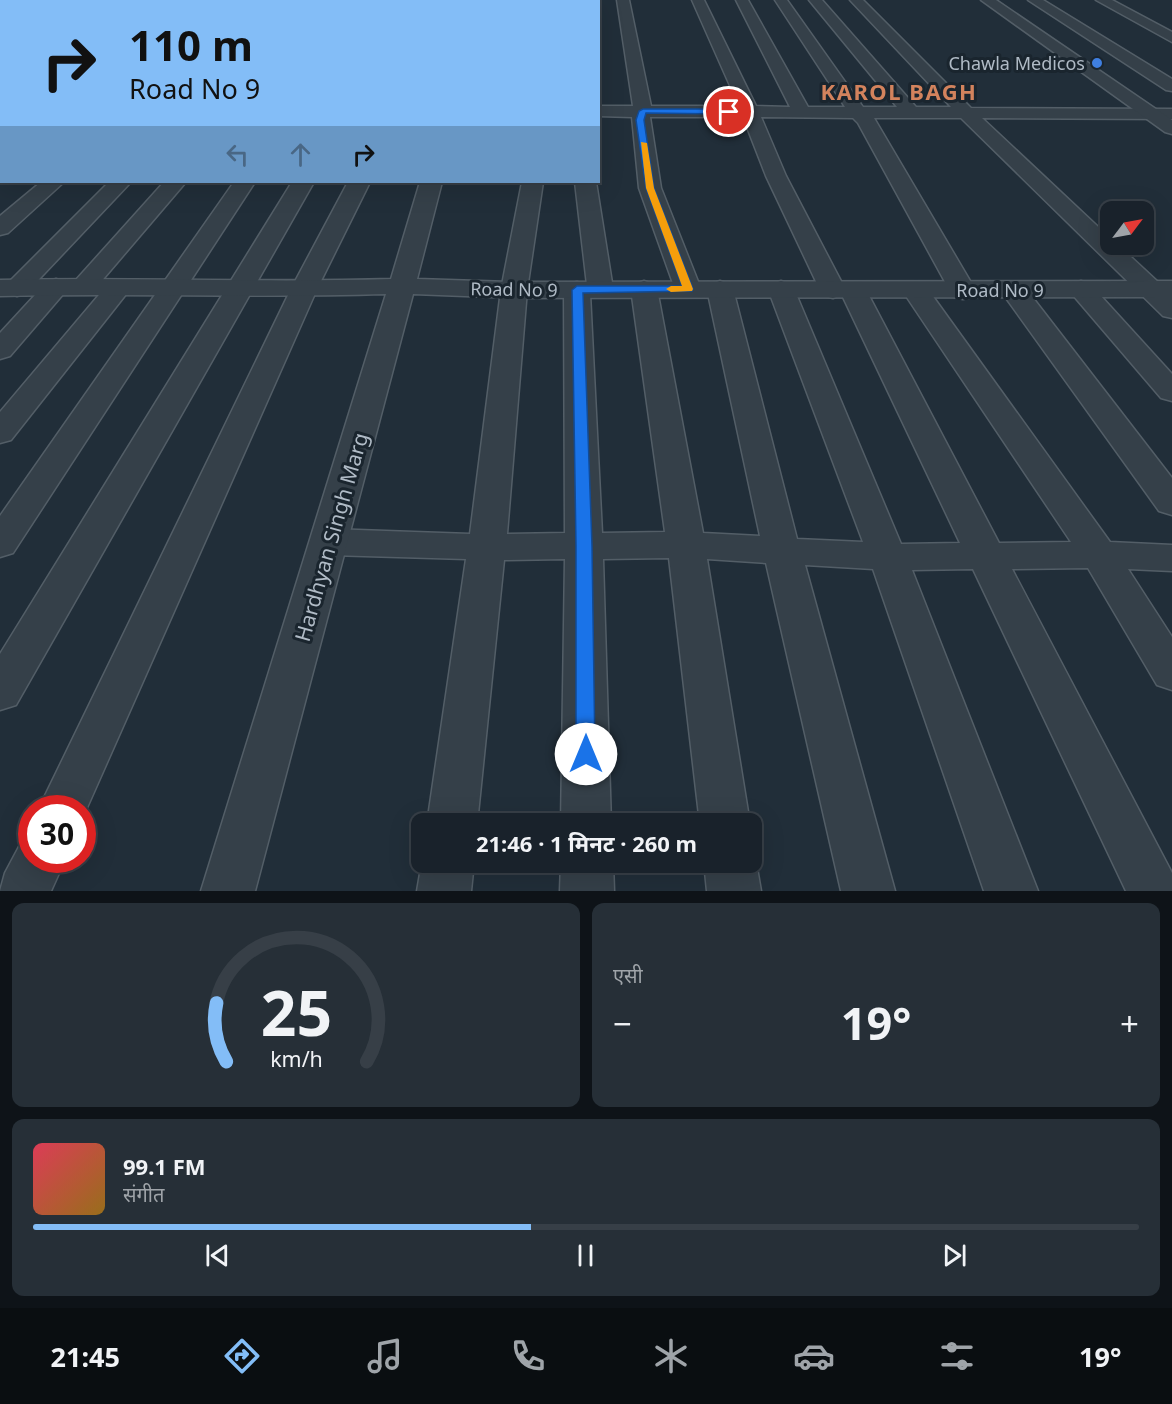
<!DOCTYPE html>
<html lang="hi">
<head>
<meta charset="utf-8">
<style>
	:root { --surface:#19222b; --page:#262f37; --text:#f1f3f6; --muted:#9fa4a9; --line:#373f47; --accent:#83bdf7 }
	body { margin:0; font-family:"Noto Sans","Noto Sans Devanagari",sans-serif; background:var(--page); color:var(--text); height:100vh; display:flex; flex-direction:column; font-size:22px; white-space:nowrap }
	* { box-sizing:border-box; margin:0 }
	p { font-size:20px; color:var(--muted) }
	.icon { flex:none; width:33px; height:33px; fill:none; stroke:currentColor; stroke-width:2; stroke-linecap:round; stroke-linejoin:round }
	.map { position:relative; height:891px; overflow:hidden }
	.side { display:flex; flex-direction:column; gap:12px; padding:12px; background:#0e1318; flex:1 }
	.side>* { flex:none }
	.banner { position:absolute; left:0px; top:0px; width:600px; height:183px; box-shadow:0 6px 24px #0002,0 0 0 2px var(--line); background:#83bdf7; color:#111; overflow:hidden }
	.needle { width:39px; rotate:58deg }
	.buttons { position:absolute; left:1100px; top:201px; display:grid; gap:12px }
	.buttons a { display:grid; place-items:center; width:54px; height:54px; border-radius:12px; background:var(--surface); box-shadow:0 6px 24px #0002,0 0 0 2px var(--line); font-size:30px }
	.speed { position:absolute; left:18px; top:795px; display:flex; gap:12px; font-size:30px; font-weight:700; text-align:center }
	.speed>* { display:grid; place-content:center; width:78px; height:78px; border-radius:50%; background:var(--surface); box-shadow:0 6px 24px #0002,0 0 0 2px var(--line); line-height:1 }
	.speed .limit { border:9px solid #d22; background:#fff; color:#111 }
	.pin { position:absolute; display:grid; place-items:center; width:51px; height:51px; color:#fff; margin:-26px; border:3px solid #fff; border-radius:50%; box-shadow:0 2px 6px #0007 }
	.me { position:absolute; width:66px; margin:-33px; rotate:0deg; stroke-linejoin:round; filter:drop-shadow(0 0 4px #0008) }
	.turn { display:flex; align-items:center; gap:21px; height:126px; padding:0 30px; font-size:27px }
	.turn .icon { width:78px; height:78px; stroke-width:2.5 }
	.turn b { display:block; font-size:42px; line-height:51px }
	.lanes { display:flex; align-items:center; height:57px; padding:0 30px; background:#0003; justify-content:center; gap:30px; direction:ltr }
	.lanes .off { opacity:.35 }
	.big { font-size:45px; font-weight:700; line-height:1.1 }
	.side .widget { flex:1; display:flex; flex-direction:column; justify-content:center; gap:9px; min-width:0; padding:0 21px; border-radius:12px; background:var(--page) }
	.side .dial { align-items:center; gap:0 }
	.dial svg { height:156px; overflow:visible; fill:none; stroke:var(--line); stroke-width:7; stroke-linecap:round; text-anchor:middle }
	.dial text { fill:var(--text); stroke:none }
	.song { display:flex; align-items:center; gap:18px }
	.cover { width:72px; height:72px; border-radius:9px; background:linear-gradient(135deg,hsl(350 70% 55%),hsl(40 70% 35%)) }
	.played { height:6px; border-radius:3px; background:linear-gradient(90deg,var(--accent) 45%,var(--line) 45%) }
	.keys { display:flex; justify-content:space-around; direction:ltr }
	.heat { display:flex; justify-content:space-between; align-items:center; font-size:33px; direction:ltr }
	.side .tiles { flex:1; display:grid; gap:12px; grid-template-columns:1fr 1fr }
	.widget:last-child { grid-column:span 2 }
	.trip { position:absolute; left:411px; top:813px; width:351px; height:60px; border-radius:12px; background:var(--surface); box-shadow:0 6px 24px #0002,0 0 0 2px var(--line); font-weight:700; line-height:60px; text-align:center }
	.menu { display:flex; height:96px; justify-content:space-around; align-items:center; background:#0a0e11; color:var(--muted) }
	.menu .icon { width:42px; height:42px }
	.menu .selected { color:var(--accent) }
	.menu b { font-size:27px; color:var(--text) }
	.map>svg:first-child { display:block }
</style>
</head>
<body>
<div class="map">
<svg width="1172" height="891" viewBox="0 0 1172 891">
	<rect width="100%" height="100%" fill="#212e39"/>
	<g fill="none" stroke-linecap="round" stroke-linejoin="round">
		<defs>
			<g id="minor">
				<path d="M1,0H15L2,2V5Z"/>
				<path d="M40,0H54L39,2Z"/>
				<path d="M116,0H129L115,2Z"/>
				<path d="M252,0H265L251,2Z"/>
				<path d="M288,0H300L287,2Z"/>
				<path d="M326,0H338L325,2Z"/>
				<path d="M364,0H376L363,2Z"/>
				<path d="M404,0H416L403,2Z"/>
				<path d="M442,0H454L441,2Z"/>
				<path d="M588,0H600L598,5V2Z"/>
				<path d="M617,0H629L651,106H739L692,0H704L756,106L790,107L736,0H748L808,107H845L775,0H787L863,107H897L809,0H822L916,107H951L850,0H863L971,108L1172,109V119L982,118L1110,238V244H1117L1172,295V318L1163,316L961,118H874L976,291L972,297L963,299L954,297L950,291L858,123L853,118L761,117L786,176L843,285L853,282L862,284L866,290L999,543L1071,542L902,290L906,284L915,282L924,284L1110,542L1172,545V571L1128,569L1172,637V690L1157,685L1088,568L1012,569L1172,873V891H1126L973,569L912,570L1038,891H984L873,569L805,565L895,891H841L766,563L707,559L750,824H700L669,558L603,559L611,824H561L565,559L504,560L477,824H427L466,559L330,555L317,551L311,542L317,533L330,529L470,534L501,290L522,182H543L527,290L507,534L565,533L564,290L568,284L577,282L587,285L575,182H596L613,289L609,294L600,297L590,293L602,533L665,532L631,289L635,284L644,281L653,284L657,289L703,533L760,536L707,289L711,284L720,281L729,284L733,289L797,539L863,542L768,289L772,284L781,281L790,284L794,289L901,544L960,543L842,295L833,298L824,296L820,290L766,176L743,117H650L661,188L701,289L697,294L688,297L679,294L675,289L639,188L632,117L598,116V106H633Z"/>
				<path d="M1028,0H1043L1172,79V91L1166,90Z"/>
				<path d="M1096,0H1112L1172,32V42Z"/>
				<path d="M0,21H2L0,30Z"/>
				<path d="M2,71V82H0V72Z"/>
				<rect x="0" y="109" width="2" height="10"/>
				<path d="M41,182H64L8,233L0,235V216Z"/>
				<path d="M109,182H131L26,293L17,296L8,293L4,288L8,283Z"/>
				<path d="M164,182H186L93,291L84,294L75,291L71,286L75,281Z"/>
				<path d="M234,182H255L13,553L0,557V516Z"/>
				<path d="M292,182H314L16,705L0,710V654Z"/>
				<path d="M348,182H370L317,289L82,819V808H39L291,289Z"/>
				<path d="M56,279L65,282L69,287L65,292L10,356L0,359V333L47,282Z"/>
				<path d="M118,280L127,283L131,288L127,293L11,440L0,443V412L109,283Z"/>
				<path d="M1081,281L1090,284L1172,374V401L1161,398L1072,294L1068,289L1072,284Z"/>
				<path d="M1014,283L1023,285L1172,478V515L1159,511L1001,291L1005,285Z"/>
				<path d="M32,838V860H65L51,891H0L5,873L21,843Z"/>
				<path d="M752,852L756,862L761,891H707L704,862H752Z"/>
				<path d="M422,862H474L471,891H417Z"/>
				<path d="M561,862H613L614,891H560Z"/>
			</g>
			<g id="tertiary">
				<path d="M156,0H171L172,2H157Z"/>
				<path d="M220,0H238L219,2Z"/>
				<path d="M491,0H503L490,2Z"/>
				<path d="M981,0H996L1172,120V134L1165,132Z"/>
				<path d="M0,154H2L0,167Z"/>
				<path d="M420,182H442L417,279L514,282L1172,281V297L514,298L413,294L255,891H201L386,294C258,298 129,293 0,296V280C130,277 261,283 391,279Z"/>
			</g>
		</defs>
		<!-- minor casing -->
		<use href="#minor" stroke="#535e67" stroke-width="3"/>
		<!-- tertiary casing -->
		<use href="#tertiary" stroke="#535e67" stroke-width="3"/>
		<!-- minor -->
		<use href="#minor" fill="#354049" fill-rule="evenodd"/>
		<!-- tertiary -->
		<use href="#tertiary" fill="#354049" fill-rule="evenodd"/>
	</g>
	<!-- route -->
	<path fill="#1a73e8" stroke="#114b97" stroke-width="1.5" d="M643,109H729L733,112L729,114L646,113L644,120L654,188L693,289L692,291L583,293L592,546L595,754L593,760L586,762L579,760L576,754V546L572,290L577,286H682L646,188L636,120L639,111Z"/>
	<!-- slow -->
	<path fill="#f59e0b" d="M641,142L647,143L654,188L693,289L692,291L671,292L666,289L671,286H682L646,188Z"/>
	<!-- markers -->
	<circle fill="#3f7fe0" stroke="#1a252e" stroke-width="2" cx="1097" cy="63" r="6"/>
	<g text-anchor="middle" dominant-baseline="central" stroke-width="6" stroke-linejoin="round" paint-order="stroke">
		<!-- far-poi labels -->
		<g font-size="18" fill="#b0bbc6" stroke="#1a252e" text-anchor="end">
			<text x="1085" y="63">Chawla Medicos</text>
		</g>
		<!-- far-street labels -->
		<g font-size="18" fill="#b0bbc6" stroke="#1a252e">
			<text transform="translate(514 289) rotate(1)">Road No 9</text>
			<text x="1000" y="290">Road No 9</text>
		</g>
		<!-- street labels -->
		<g font-size="21" fill="#b0bbc6" stroke="#1a252e">
			<text transform="translate(331 537) rotate(-74)">Hardhyan Singh Marg</text>
		</g>
		<!-- far-district labels -->
		<g font-size="22" font-weight="bold" letter-spacing="1.5" fill="#d3835d" stroke="#1a252e">
			<text x="899" y="91">KAROL BAGH</text>
		</g>
	</g>
</svg>
<div class="buttons">
<a><svg class="needle" viewBox="-14 -14 28 28"><path d="M0-13l5 13h-10z" fill="#e53935"/><path d="M0 13l5-13h-10z" fill="#9fa4a9"/></svg></a>
</div>
<div class="speed"><div class="limit">30</div></div>
<div class="pin" style="left:729px;top:112px;background:#d93025"><svg class="icon" aria-label="arrive" viewBox="0 0 24 24"><path d="M6 21V4h12l-3 4 3 4H6"/></svg></div>
<svg class="me" style="left:586px;top:754px" viewBox="-20 -20 40 40"><circle r="19" fill="#fff"/><path d="M0-13L10 11 0 6-10 11z" fill="#1a73e8"/></svg>
<div class="trip">21:46 · 1 मिनट · 260 m</div>
<div class="banner">
<div class="turn"><svg class="icon" aria-label="right" viewBox="0 0 24 24"><path d="M7 20v-9h11M14 6l5 5-5 5"/></svg><div><b>110 m</b>Road No 9</div></div>
<div class="lanes"><svg class="icon off" aria-label="left" viewBox="0 0 24 24"><path d="M17 20v-9H6M10 6l-5 5 5 5"/></svg><svg class="icon off" aria-label="ahead" viewBox="0 0 24 24"><path d="M12 20V5M6 11l6-6 6 6"/></svg><svg class="icon" aria-label="right" viewBox="0 0 24 24"><path d="M7 20v-9h11M14 6l5 5-5 5"/></svg></div>
</div>
</div>
<section class="side">
<div class="tiles">
<div class="widget dial"><svg viewBox="0 0 100 80">
<path d="M14 69A42 42 0 1 1 86 69"/>
<path d="M14 69A42 42 0 0 1 9 39" stroke="#83bdf7"/>
<text x="50" y="56" font-size="32" font-weight="700">25</text>
<text x="50" y="72" font-size="11">km/h</text>
</svg></div>
<div class="widget"><p>एसी</p>
<div class="heat"><a>−</a><b class="big">19°</b><a>+</a></div>
</div>
<div class="widget">
<div class="song"><i class="cover"></i><div><b>99.1 FM</b><p>संगीत</p></div></div>
<div class="played"></div>
<div class="keys"><svg class="icon" aria-label="previous" viewBox="0 0 24 24"><path d="M18 5L8 12l10 7zM5 5v14"/></svg><svg class="icon" aria-label="pause" viewBox="0 0 24 24"><path d="M8 5v14M16 5v14"/></svg><svg class="icon" aria-label="next" viewBox="0 0 24 24"><path d="M6 5l10 7-10 7zM19 5v14"/></svg></div>
</div>
</div>
</section>
<nav class="menu">
<b>21:45</b>
<svg class="icon selected" aria-label="directions" viewBox="0 0 24 24"><path d="M12 3l9 9-9 9-9-9zM9 14v-3h6M13 9l2 2-2 2"/></svg>
<svg class="icon" aria-label="music" viewBox="0 0 24 24"><path d="M9 18V5l10-2v13"/><circle cx="6" cy="18" r="3"/><circle cx="16" cy="16" r="3"/></svg>
<svg class="icon" aria-label="phone" viewBox="0 0 24 24"><path d="M5 4h4l2 5-3 2q2 4 5 5l2-3 5 2v4C11 20 4 13 5 4z"/></svg>
<svg class="icon" aria-label="climate" viewBox="0 0 24 24"><path d="M12 3v18M4 7l16 10M4 17L20 7"/></svg>
<svg class="icon" aria-label="car" viewBox="0 0 24 24"><path d="M5 17H2v-5l4-1 3-4h7l3 4 3 1v5h-3M9 17h6M6 11h13"/><circle cx="7" cy="17" r="2"/><circle cx="17" cy="17" r="2"/></svg>
<svg class="icon" aria-label="filters" viewBox="0 0 24 24"><path d="M4 7h16M4 17h16"/><circle cx="9" cy="7" r="2"/><circle cx="15" cy="17" r="2"/></svg>
<b>19°</b>
</nav>
</body>
</html>
